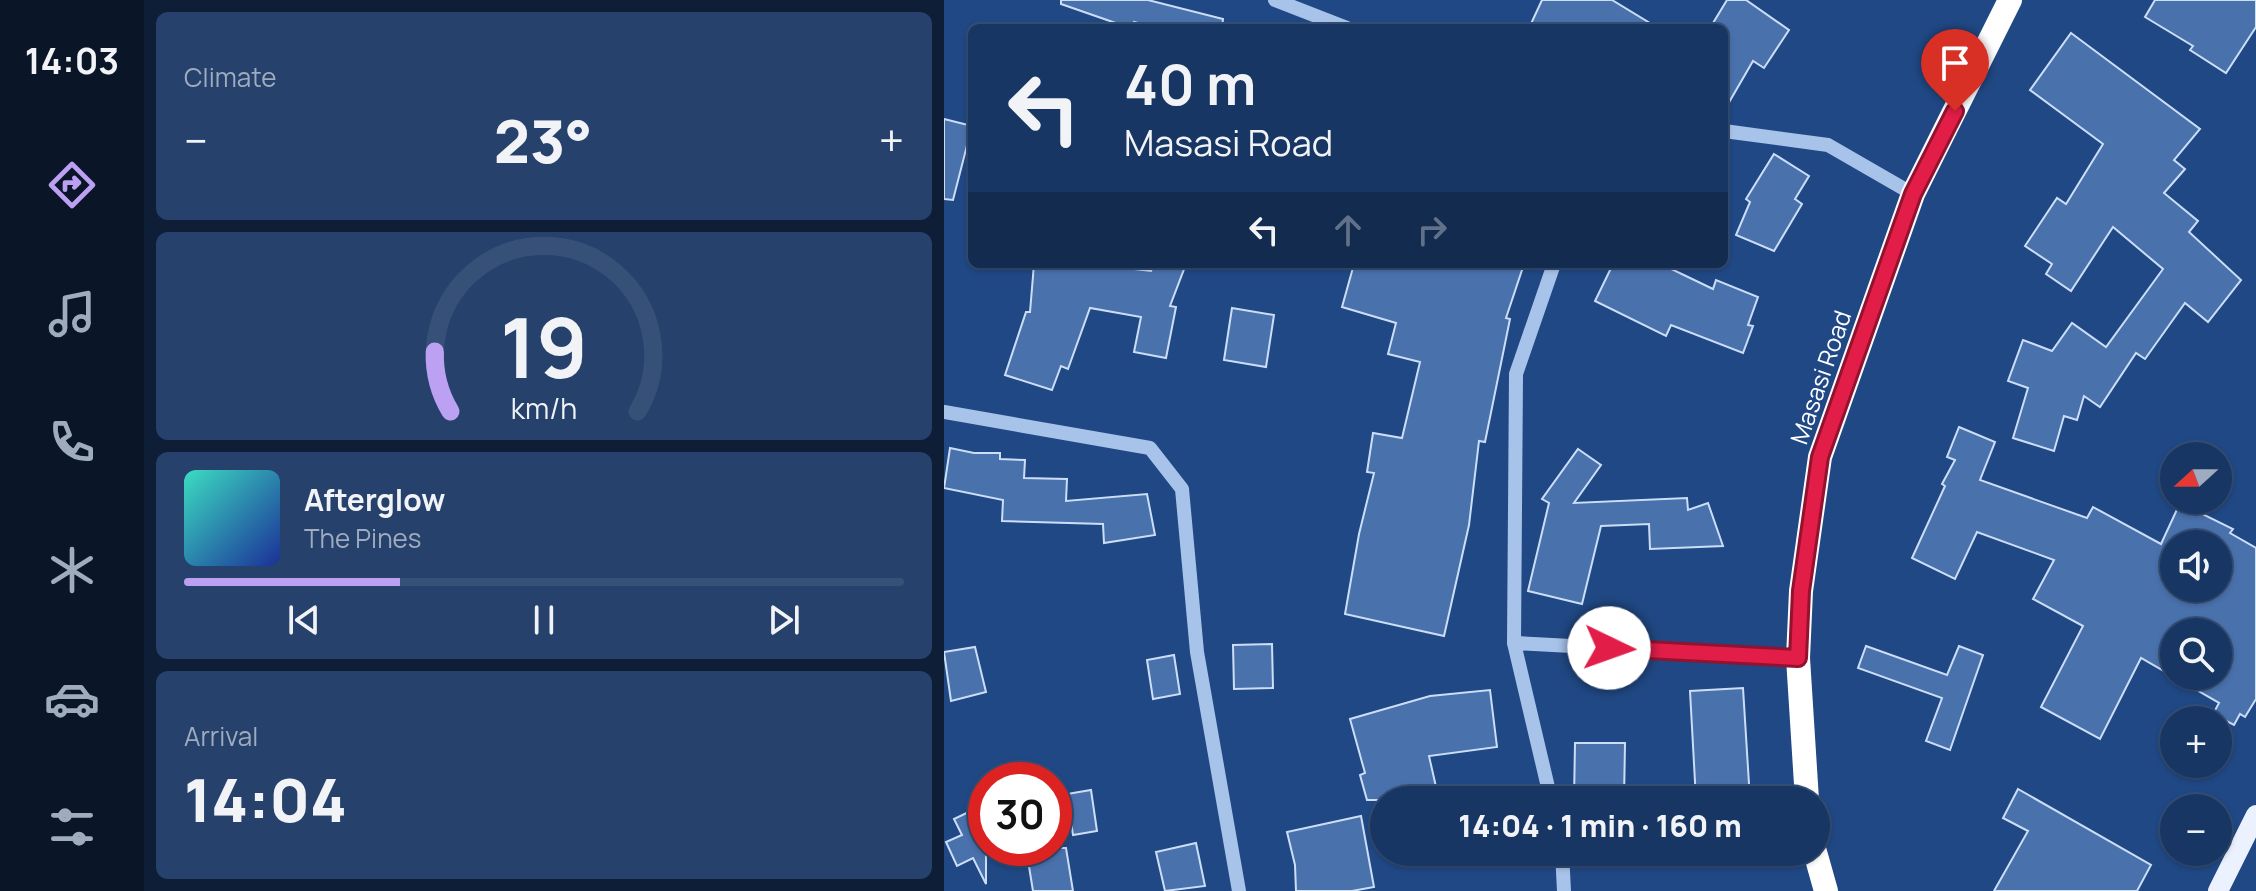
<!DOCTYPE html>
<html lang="en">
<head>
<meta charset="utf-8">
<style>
	:root { --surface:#183663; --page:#25416c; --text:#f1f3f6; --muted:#9fabbe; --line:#365078; --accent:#bca0f2 }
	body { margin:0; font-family:Manrope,sans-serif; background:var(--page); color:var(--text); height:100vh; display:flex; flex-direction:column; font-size:30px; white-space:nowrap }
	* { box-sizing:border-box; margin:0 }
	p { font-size:26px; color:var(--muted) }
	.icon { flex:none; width:44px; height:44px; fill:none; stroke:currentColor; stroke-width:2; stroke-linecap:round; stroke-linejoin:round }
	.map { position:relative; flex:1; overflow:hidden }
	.drawer { display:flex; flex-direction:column; gap:12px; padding:12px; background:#0d1e36; width:800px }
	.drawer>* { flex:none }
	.hud { position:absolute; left:24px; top:24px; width:760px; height:244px; border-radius:12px; box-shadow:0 2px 6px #0004,0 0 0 2px var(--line); background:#183663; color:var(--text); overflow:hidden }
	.needle { width:52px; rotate:249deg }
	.buttons { position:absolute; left:1216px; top:442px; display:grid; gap:16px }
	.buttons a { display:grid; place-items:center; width:72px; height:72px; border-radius:50%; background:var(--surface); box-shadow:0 2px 6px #0004,0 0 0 2px var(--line); font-size:40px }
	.speed { position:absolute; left:24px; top:762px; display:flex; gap:16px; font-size:40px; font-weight:700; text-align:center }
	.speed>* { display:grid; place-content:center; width:104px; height:104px; border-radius:50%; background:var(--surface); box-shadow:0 2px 6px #0004,0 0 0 2px var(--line); line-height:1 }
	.speed .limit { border:12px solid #d22; background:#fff; color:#111 }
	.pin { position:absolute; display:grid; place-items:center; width:68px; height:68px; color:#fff; margin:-82px -34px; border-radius:50% 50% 50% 0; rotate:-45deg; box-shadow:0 0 8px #0007 }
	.pin .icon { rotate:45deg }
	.me { position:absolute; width:88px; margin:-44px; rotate:93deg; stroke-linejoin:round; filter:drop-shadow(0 0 6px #0008) }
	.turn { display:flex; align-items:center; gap:28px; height:168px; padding:0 24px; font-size:36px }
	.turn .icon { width:104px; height:104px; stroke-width:2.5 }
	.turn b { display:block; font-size:56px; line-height:68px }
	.lanes { display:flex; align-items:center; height:76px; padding:0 24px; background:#0003; justify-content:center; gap:40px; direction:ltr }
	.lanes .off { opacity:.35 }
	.big { font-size:60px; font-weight:800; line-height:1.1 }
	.drawer .widget { flex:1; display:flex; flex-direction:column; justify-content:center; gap:12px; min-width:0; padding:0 28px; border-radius:12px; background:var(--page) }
	.drawer .dial { align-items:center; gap:0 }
	.dial svg { height:208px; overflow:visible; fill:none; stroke:var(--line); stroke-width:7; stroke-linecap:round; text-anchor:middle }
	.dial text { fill:var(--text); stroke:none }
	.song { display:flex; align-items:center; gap:24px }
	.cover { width:96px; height:96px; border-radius:12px; background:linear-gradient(135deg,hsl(170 70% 55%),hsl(230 70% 35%)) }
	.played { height:8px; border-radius:4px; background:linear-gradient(90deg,var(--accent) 30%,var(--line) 30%) }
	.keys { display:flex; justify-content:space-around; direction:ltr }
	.heat { display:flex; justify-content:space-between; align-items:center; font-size:44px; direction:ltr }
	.trip { position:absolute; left:426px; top:786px; width:460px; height:80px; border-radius:40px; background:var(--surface); box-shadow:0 2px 6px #0004,0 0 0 2px var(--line); font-weight:800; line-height:80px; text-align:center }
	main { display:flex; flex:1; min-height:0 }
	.menu { display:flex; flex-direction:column; width:144px; justify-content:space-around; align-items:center; background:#0a1628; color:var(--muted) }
	.menu .icon { width:56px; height:56px }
	.menu .on { color:var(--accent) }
	.menu b { font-size:36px; color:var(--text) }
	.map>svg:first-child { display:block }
</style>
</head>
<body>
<main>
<nav class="menu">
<b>14:03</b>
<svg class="icon on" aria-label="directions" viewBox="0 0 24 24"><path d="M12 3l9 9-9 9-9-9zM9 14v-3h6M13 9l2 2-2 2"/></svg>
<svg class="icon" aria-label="music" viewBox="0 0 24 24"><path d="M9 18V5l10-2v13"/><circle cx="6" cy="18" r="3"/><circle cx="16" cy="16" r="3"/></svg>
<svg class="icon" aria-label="phone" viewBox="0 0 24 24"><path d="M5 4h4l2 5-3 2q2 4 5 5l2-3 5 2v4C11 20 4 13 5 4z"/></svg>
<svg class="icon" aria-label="climate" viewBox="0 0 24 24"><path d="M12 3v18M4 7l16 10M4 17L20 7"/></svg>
<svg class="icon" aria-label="car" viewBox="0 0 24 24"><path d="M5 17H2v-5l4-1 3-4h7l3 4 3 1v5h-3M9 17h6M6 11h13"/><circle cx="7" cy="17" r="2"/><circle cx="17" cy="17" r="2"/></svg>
<svg class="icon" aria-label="filters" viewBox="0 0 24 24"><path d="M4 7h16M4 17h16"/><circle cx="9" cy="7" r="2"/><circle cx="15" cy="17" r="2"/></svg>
</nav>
<section class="drawer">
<div class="widget"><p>Climate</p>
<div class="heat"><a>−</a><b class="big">23°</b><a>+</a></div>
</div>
<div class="widget dial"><svg viewBox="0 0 100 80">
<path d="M14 69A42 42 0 1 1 86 69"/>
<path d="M14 69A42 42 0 0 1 8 46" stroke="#bca0f2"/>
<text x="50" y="56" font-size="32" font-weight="700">19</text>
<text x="50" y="72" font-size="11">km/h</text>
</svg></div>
<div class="widget">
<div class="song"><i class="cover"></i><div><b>Afterglow</b><p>The Pines</p></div></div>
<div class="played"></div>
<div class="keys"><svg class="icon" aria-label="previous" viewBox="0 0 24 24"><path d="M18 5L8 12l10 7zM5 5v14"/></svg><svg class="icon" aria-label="pause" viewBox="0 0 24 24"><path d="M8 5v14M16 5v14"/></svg><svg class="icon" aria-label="next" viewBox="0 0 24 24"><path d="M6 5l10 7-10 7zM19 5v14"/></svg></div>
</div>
<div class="widget"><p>Arrival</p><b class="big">14:04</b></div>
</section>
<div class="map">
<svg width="1312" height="891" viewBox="0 0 1312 891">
	<rect width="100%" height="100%" fill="#204884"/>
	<!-- building -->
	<g fill="#4971ac" stroke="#ccdef7" stroke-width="2" fill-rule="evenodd">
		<path d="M117,0H204L279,19L278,28H213L190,22L186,28L117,4Z"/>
		<path d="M598,0H668L714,28H585Z"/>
		<path d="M783,0H802L845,30L820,68L809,61L780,111V28H766Z"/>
		<path d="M1211,0H1312V27L1282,73L1246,50L1249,46L1201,17Z"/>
		<path d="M1127,33L1256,129L1230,160L1241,169L1220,193L1254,221L1245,232L1297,280L1264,322L1241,303L1201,359L1192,353L1156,407L1140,396L1133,420L1120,416L1110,451L1069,438L1084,388L1064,381L1079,340L1108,351L1128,323L1162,347L1219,269L1169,227L1127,291L1102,274L1108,264L1081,246L1113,198L1122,204L1159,144L1086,90Z"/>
		<path d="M0,119L28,126L9,200L0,199Z"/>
		<path d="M830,154L865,176L851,199L858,204L830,251L792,235L806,202L802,199Z"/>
		<path d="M90,264H146L207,271L210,264H242L226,306L232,307L222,358L190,352L197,317L146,308L124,369L117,366L108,390L61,375L82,312H86Z"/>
		<path d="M410,264H580L562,318L566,319L541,442L535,441L525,525L500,636L401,614L415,534L430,473L423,472L429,433L458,438L476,362L444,354L452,323L398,307Z"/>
		<path d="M669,264H717L769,289L772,280L814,297L804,325L809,326L799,353L727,325L722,336L651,301Z"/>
		<path d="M288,308L330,315L322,367L280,360Z"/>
		<path d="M1015,427L1051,442L1036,480L1143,518L1149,507L1217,544L1236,503L1289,529L1286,533L1312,548V699L1301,717L1296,714L1290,725L1269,714L1275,703L1197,658L1156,739L1097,707L1139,626L1089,599L1110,560L1033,532L1011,579L968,558L1001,486L998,484L1011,460L1003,457ZM1230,544H1274V588H1230ZM1230,632H1274V676H1230Z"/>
		<path d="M6,448L30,453H56V459L81,460L80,478L123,479L122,501L203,494L211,535L160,543L159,524L58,521L59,500L0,488Z"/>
		<path d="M634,449L657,465L630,503L743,498L744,510L764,503L779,546L706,549L705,524L657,526L638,604L584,591L605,503L598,499Z"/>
		<path d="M328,644L329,688L290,689L289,645Z"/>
		<path d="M922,646L1003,675L1015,646L1039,655L1006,750L982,741L998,698L914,668Z"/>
		<path d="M31,647L42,692L7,701L0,652Z"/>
		<path d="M230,655L236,694L209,699L203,660Z"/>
		<path d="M799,688L806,800H752L746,691Z"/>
		<path d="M546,690L553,747L485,756L495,800H423L416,775L421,773L406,719L486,696Z"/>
		<path d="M631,743H681L680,800H630Z"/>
		<path d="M1074,789L1207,865L1193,891H1050L1084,831L1059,818Z"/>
		<path d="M147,790L153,831L129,835L123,794Z"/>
		<path d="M35,807L42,820V884L29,858L13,866L2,842L18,835L10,819Z"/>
		<path d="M417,816L430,887L408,891H352L351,865L343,832Z"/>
		<path d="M252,843L261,886L221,891L212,852Z"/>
		<path d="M82,848H122L129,891H89Z"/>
	</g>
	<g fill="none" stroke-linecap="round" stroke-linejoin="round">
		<!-- minor -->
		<g stroke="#a8c3e9" stroke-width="14">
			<path d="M331,0L403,28"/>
			<path d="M780,131L884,145L969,194"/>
			<path d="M0,412L206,448L238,489L253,652L295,891"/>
			<path d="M570,643L854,658"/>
			<path d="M607,800L570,643L572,374L610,264"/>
			<path d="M618,852L620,891"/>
		</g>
		<!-- major -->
		<path stroke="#ebf2fe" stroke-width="20" d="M1274,891L1312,815"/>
		<!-- highway -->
		<g stroke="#fff" stroke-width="24">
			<path d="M863,800L854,658L857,591L876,457L969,194L1066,0"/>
			<path d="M871,852L882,891"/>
		</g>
	</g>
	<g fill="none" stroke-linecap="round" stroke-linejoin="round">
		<defs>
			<path id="route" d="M665,648L854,658L857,591L876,457L969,194L1011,111"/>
		</defs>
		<!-- route casing -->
		<use href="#route" stroke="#92132f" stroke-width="20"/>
		<!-- route -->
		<use href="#route" stroke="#e11d48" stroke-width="14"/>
	</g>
	<g text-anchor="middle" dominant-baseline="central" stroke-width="8" stroke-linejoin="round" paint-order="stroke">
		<!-- street labels -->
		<g font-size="24" fill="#fff" stroke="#204884">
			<text transform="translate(876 377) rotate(-71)">Masasi Road</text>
		</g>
	</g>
</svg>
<div class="buttons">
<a><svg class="needle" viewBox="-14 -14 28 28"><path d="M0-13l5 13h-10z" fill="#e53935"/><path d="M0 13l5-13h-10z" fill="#9fabbe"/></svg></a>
<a><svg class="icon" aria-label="sound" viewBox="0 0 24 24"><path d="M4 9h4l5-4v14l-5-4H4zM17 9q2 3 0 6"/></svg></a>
<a><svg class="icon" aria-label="search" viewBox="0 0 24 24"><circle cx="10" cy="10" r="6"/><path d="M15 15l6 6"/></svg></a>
<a>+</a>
<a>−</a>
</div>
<div class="speed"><div class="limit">30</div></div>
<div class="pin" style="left:1011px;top:111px;background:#d93025"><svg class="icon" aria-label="arrive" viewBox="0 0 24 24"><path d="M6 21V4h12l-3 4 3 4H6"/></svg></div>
<svg class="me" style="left:665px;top:648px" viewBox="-20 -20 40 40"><circle r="19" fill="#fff"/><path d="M0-13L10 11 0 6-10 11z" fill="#e11d48"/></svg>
<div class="trip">14:04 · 1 min · 160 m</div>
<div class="hud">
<div class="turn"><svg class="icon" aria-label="left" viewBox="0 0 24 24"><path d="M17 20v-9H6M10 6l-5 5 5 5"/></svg><div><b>40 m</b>Masasi Road</div></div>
<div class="lanes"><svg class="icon" aria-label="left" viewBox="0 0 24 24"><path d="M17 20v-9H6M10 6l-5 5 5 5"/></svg><svg class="icon off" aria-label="ahead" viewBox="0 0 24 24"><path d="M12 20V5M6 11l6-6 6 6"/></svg><svg class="icon off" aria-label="right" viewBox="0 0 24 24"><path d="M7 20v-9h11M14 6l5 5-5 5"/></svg></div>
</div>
</div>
</main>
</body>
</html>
